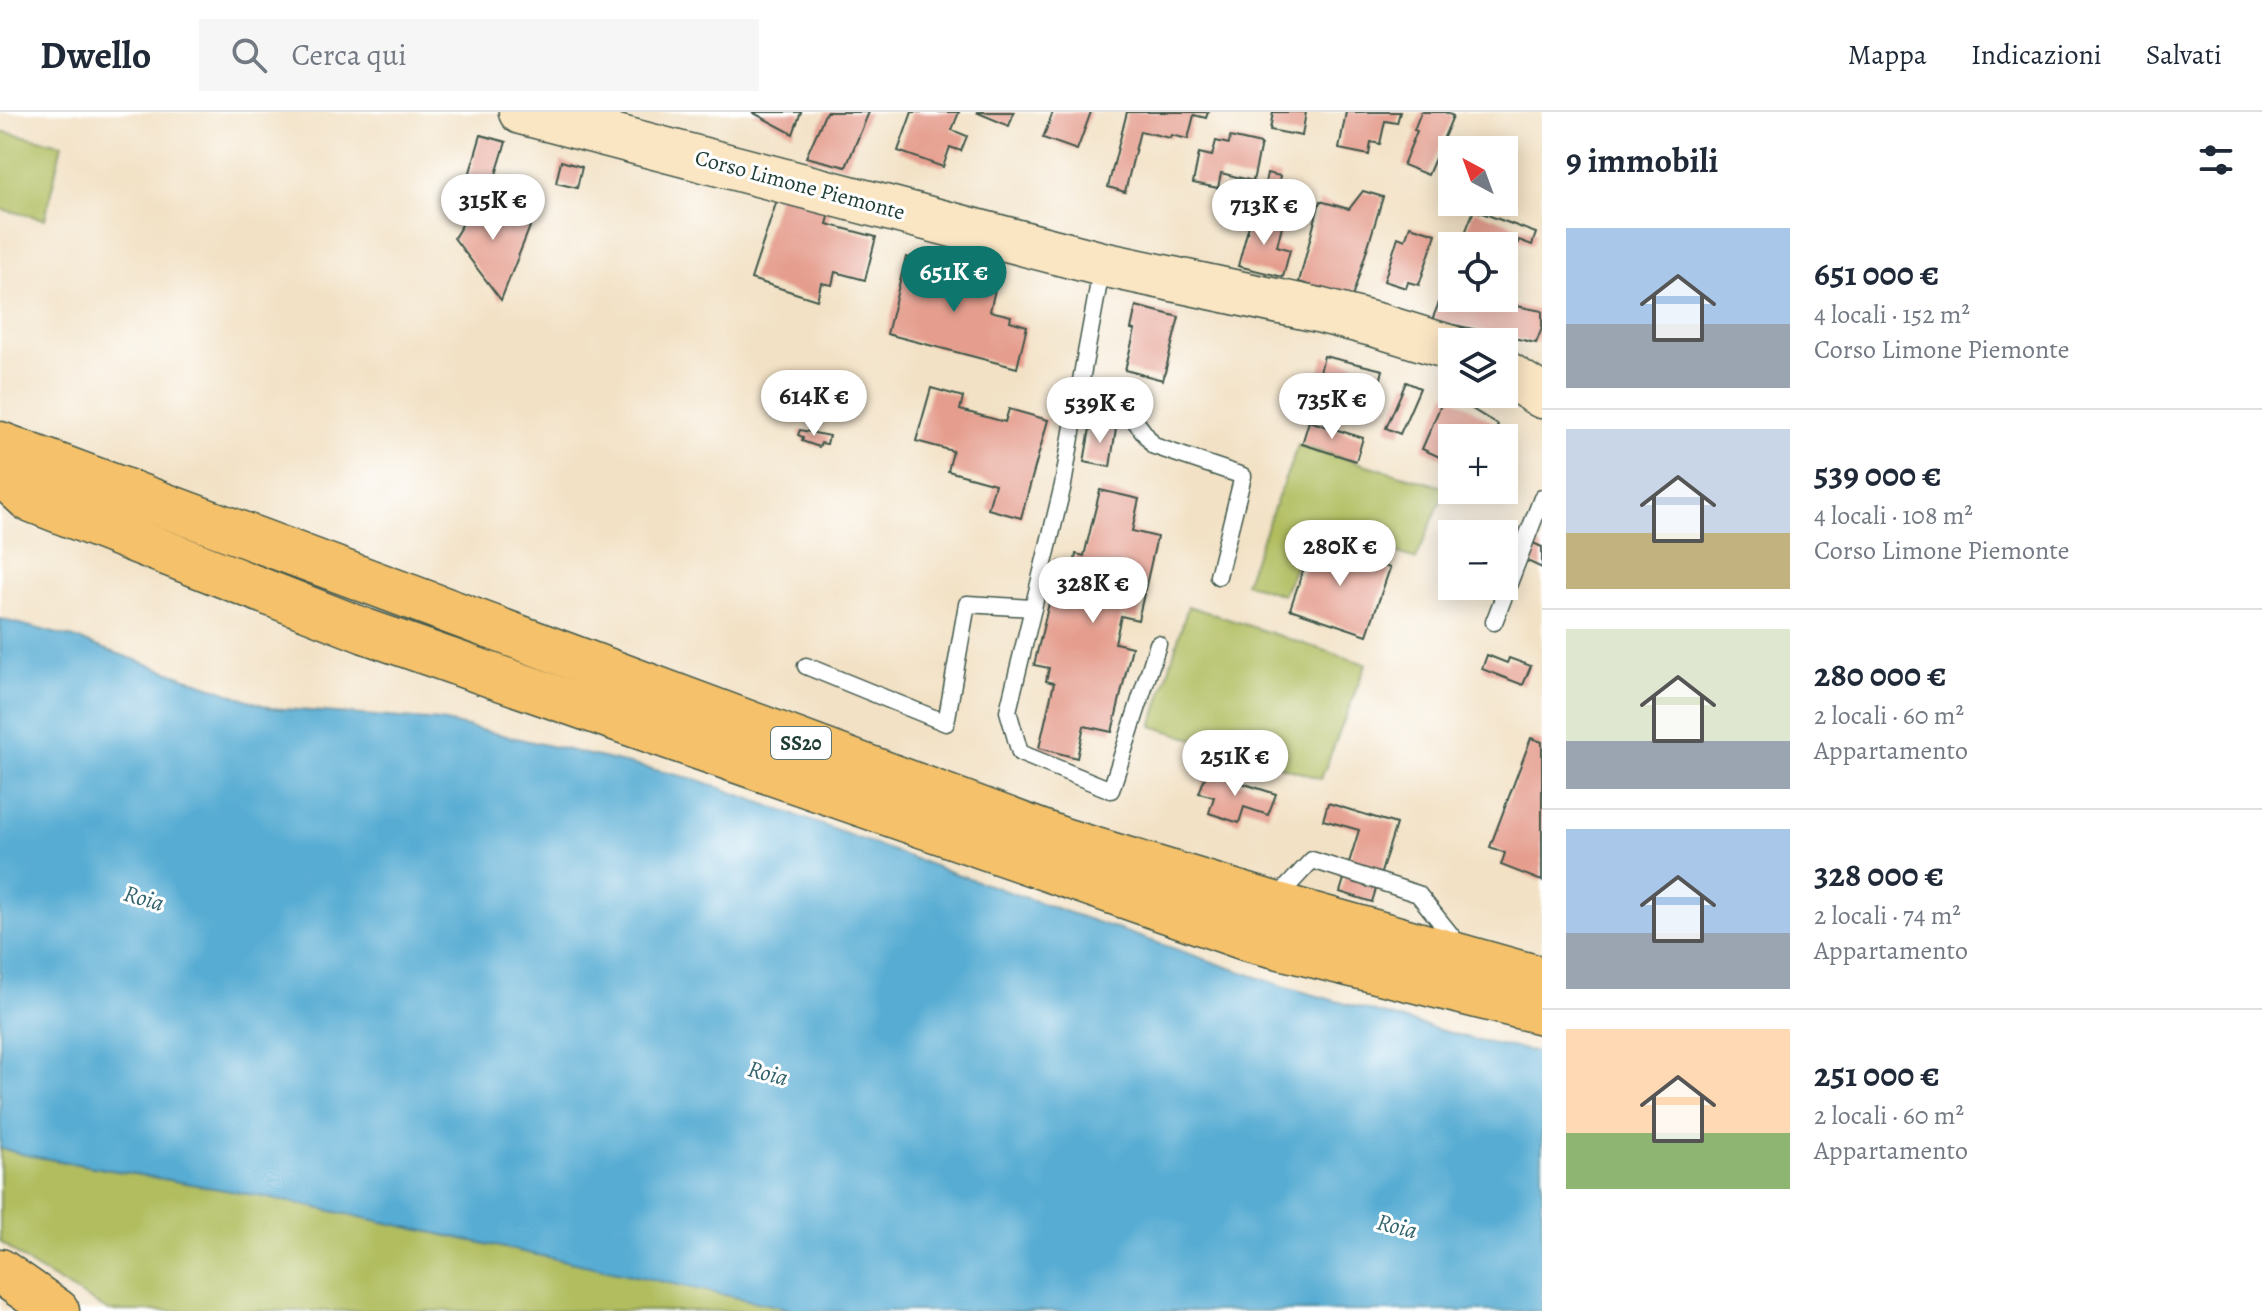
<!DOCTYPE html>
<html lang="it">
<head>
<meta charset="utf-8">
<style>
	:root { --surface:#fff; --page:#f6f6f7; --text:#1f2937; --muted:#747a83; --line:#e0e1e3; --accent:#0f766e }
	body { margin:0; font-family:Alegreya,serif; background:var(--page); color:var(--text); height:100vh; display:flex; flex-direction:column; font-size:30px; white-space:nowrap }
	* { box-sizing:border-box; margin:0 }
	p { font-size:26px; color:var(--muted) }
	.icon { flex:none; width:44px; height:44px; fill:none; stroke:currentColor; stroke-width:2; stroke-linecap:round; stroke-linejoin:round }
	.map { position:relative; flex:1; overflow:hidden }
	.drawer { display:flex; flex-direction:column; background:var(--surface); width:720px }
	.drawer>* { flex:none }
	.needle { width:52px; rotate:319deg }
	.controls { position:absolute; left:1438px; top:24px; display:grid; gap:16px }
	.controls a { display:grid; place-items:center; width:80px; height:80px; border-radius:0px; background:var(--surface); box-shadow:0 4px 20px #0003; font-size:40px }
	.price { position:absolute; translate:-50% -68px; padding:0 18px; border-radius:28px; background:#fff; color:#222; font-size:26px; line-height:52px; filter:drop-shadow(0 2px 4px #0008) }
	.price::after { content:''; position:absolute; left:50%; top:48px; width:24px; height:18px; margin-left:-12px; background:inherit; clip-path:polygon(0 0,100% 0,50% 100%) }
	.price.active { background:var(--accent); color:#fff }
	ul { padding:0; list-style:none }
	li { display:flex; align-items:center; gap:24px; height:200px; padding:0 24px }
	li+li { border-top:2px solid var(--line) }
	li span { display:grid; place-items:center; flex:none; width:224px; height:160px; border-radius:0px; color:#555 }
	li>.icon { margin-inline-start:auto }
	span .icon { width:96px; height:96px; fill:#fffc; stroke-width:1 }
	li b { font-size:34px }
	h2 { display:flex; justify-content:space-between; align-items:center; height:96px; padding:0 24px; font-size:34px }
	header { display:flex; align-items:center; gap:48px; box-sizing:border-box; height:112px; padding:0 40px; background:var(--surface); border-bottom:2px solid var(--line) }
	header strong { font-size:38px }
	nav { display:flex; gap:44px; margin-inline-start:auto; font-size:28px }
	.search { width:560px; height:72px; background:var(--page); display:flex; align-items:center; gap:20px; box-sizing:border-box; padding:0 28px; border-radius:0px; color:var(--muted); font-size:30px }
	main { display:flex; flex:1; min-height:0 }
	.map>svg:first-child { display:block }
</style>
</head>
<body>
<header>
<strong>Dwello</strong>
<div class="search"><svg class="icon" aria-label="search" viewBox="0 0 24 24"><circle cx="10" cy="10" r="6"/><path d="M15 15l6 6"/></svg>Cerca qui</div>
<nav><a>Mappa</a><a>Indicazioni</a><a>Salvati</a></nav>
</header>
<main>
<div class="map">
<svg width="1542" height="1199" viewBox="0 0 1542 1199">
	<rect width="100%" height="100%" fill="#fff"/>
	<filter id="ink" filterUnits="userSpaceOnUse"><feTurbulence type="fractalNoise" baseFrequency=".0125" numOctaves="2"/><feDisplacementMap in="SourceGraphic" scale="16" xChannelSelector="R" yChannelSelector="G"/><feConvolveMatrix kernelMatrix="1 2 1 2 8 2 1 2 1" color-interpolation-filters="sRGB"/></filter>
	<filter id="wash" filterUnits="userSpaceOnUse"><feTurbulence type="fractalNoise" baseFrequency=".006" numOctaves="4" result="noise"/><feDisplacementMap in="SourceGraphic" scale="32" xChannelSelector="R" yChannelSelector="G"/><feGaussianBlur stdDeviation="1.8" result="paint"/><feColorMatrix in="noise" values="0 0 0 0 0 0 0 0 0 0 0 0 0 0 0 0 0 1.4 0 .05"/><feComposite in="paint" operator="in"/></filter>
	<g filter="url(#wash)">
		<rect width="100%" height="100%" fill="#f2e1c4"/>
		<g fill="#b1bd5f" stroke="#687d4a" stroke-width="2">
			<path d="M 0,19 L 62,32 L 45,107 L 0,97 Z"/>
			<path d="M 1298,333 L 1446,376 L 1416,448 L 1316,408 L 1283,483 L 1245,471 Z"/>
			<path d="M 1188,494 L 1366,552 L 1321,667 L 1152,614 Z"/>
			<path d="M 0,1036 L 26,1043 L 271,1086 L 800,1199 L 109,1199 L 32,1154 L 0,1129 Z"/>
		</g>
		<path fill="#57acd3" stroke="#3b7484" stroke-width="2" d="M 0,507 L 74,526 L 271,596 L 441,609 L 699,668 L 942,757 L 1286,875 L 1479,929 L 1542,941 L 1542,1199 L 800,1199 L 271,1086 L 26,1043 L 0,1036 Z"/>
		<g id="blocks">
			<g fill="#e59e8e">
				<path d="M 752,0 L 801,0 L 793,22 Z"/>
				<path d="M 826,0 L 869,0 L 846,55 L 806,45 Z"/>
				<path d="M 912,0 L 959,0 L 952,18 L 967,24 L 961,39 L 950,35 L 943,55 L 898,39 Z"/>
				<path d="M 976,0 L 1014,0 L 1009,14 Z"/>
				<path d="M 1053,0 L 1091,0 L 1077,38 L 1043,26 Z"/>
				<path d="M 1127,0 L 1208,0 L 1206,6 L 1194,3 L 1188,27 L 1171,23 L 1170,26 L 1140,19 L 1125,80 L 1108,75 Z"/>
				<path d="M 1273,0 L 1306,0 L 1302,24 L 1270,18 Z"/>
				<path d="M 1346,0 L 1400,0 L 1397,11 L 1385,9 L 1380,32 L 1371,30 L 1369,43 L 1339,37 Z"/>
				<path d="M 1421,0 L 1445,0 L 1453,4 L 1428,63 L 1403,53 L 1417,19 L 1414,18 Z"/>
				<path d="M 481,23 L 506,30 L 489,85 L 465,77 Z"/>
				<path d="M 1230,25 L 1261,32 L 1253,69 L 1221,61 L 1218,76 L 1193,71 L 1199,41 L 1212,44 L 1216,29 L 1229,32 Z"/>
				<path d="M 561,49 L 582,55 L 577,76 L 556,71 Z"/>
				<path d="M 1267,61 L 1280,64 L 1276,90 L 1262,88 Z"/>
				<path d="M 782,73 L 834,87 L 827,112 L 876,125 L 865,168 L 835,160 L 832,173 L 821,171 L 817,188 L 751,167 Z"/>
				<path d="M 1363,79 L 1383,85 L 1352,186 L 1299,170 L 1320,89 L 1349,97 Z"/>
				<path d="M 479,85 L 531,112 L 501,188 L 454,126 Z"/>
				<path d="M 1474,98 L 1536,121 L 1532,133 L 1519,128 L 1504,167 L 1504,134 L 1460,134 Z"/>
				<path d="M 1252,102 L 1283,110 L 1277,134 L 1290,138 L 1283,165 L 1238,154 Z"/>
				<path d="M 1410,114 L 1436,122 L 1419,173 L 1408,170 L 1406,176 L 1384,169 L 1398,125 L 1405,128 Z"/>
				<path d="M 906,145 L 997,169 L 990,199 L 1011,204 L 1010,209 L 1027,214 L 1017,256 L 887,222 Z"/>
				<path d="M 1444,178 L 1452,181 L 1452,186 L 1476,186 L 1542,199 L 1542,216 L 1536,231 L 1432,208 Z"/>
				<path d="M 1136,194 L 1179,205 L 1163,268 L 1125,258 L 1135,218 L 1131,217 Z"/>
				<path d="M 1324,244 L 1383,258 L 1373,299 L 1314,284 Z"/>
				<path d="M 1406,270 L 1420,276 L 1400,322 L 1386,316 Z"/>
				<path d="M 931,276 L 963,285 L 960,298 L 1005,310 L 1009,297 L 1048,308 L 1021,406 L 988,397 L 995,372 L 948,359 L 953,339 L 916,329 Z"/>
				<path d="M 1446,281 L 1498,313 L 1492,326 L 1452,326 L 1452,334 L 1446,348 L 1422,337 Z"/>
				<path d="M 1309,309 L 1363,326 L 1356,349 L 1302,332 Z"/>
				<path d="M 1091,311 L 1116,317 L 1110,355 L 1084,350 Z"/>
				<path d="M 800,318 L 829,324 L 827,332 L 821,331 L 819,335 L 802,329 L 803,325 L 798,323 Z"/>
				<path d="M 1100,378 L 1139,387 L 1132,419 L 1157,425 L 1138,508 L 1121,504 L 1115,531 L 1132,535 L 1112,620 L 1084,614 L 1077,646 L 1039,636 L 1054,571 L 1046,569 L 1049,556 L 1034,553 L 1059,450 L 1074,453 L 1076,442 L 1084,444 Z"/>
				<path d="M 1313,429 L 1390,456 L 1367,523 L 1290,497 Z"/>
				<path d="M 1533,431 L 1542,435 L 1542,456 L 1525,448 Z"/>
				<path d="M 1487,543 L 1507,551 L 1509,546 L 1531,554 L 1523,573 L 1482,557 Z"/>
				<path d="M 1531,626 L 1542,630 L 1542,769 L 1501,753 L 1505,741 L 1490,735 Z"/>
				<path d="M 1207,660 L 1276,682 L 1268,703 L 1244,695 L 1239,711 L 1209,701 L 1214,685 L 1199,681 Z"/>
				<path d="M 1328,691 L 1396,712 L 1372,790 L 1340,780 L 1359,718 L 1323,708 Z"/>
			</g>
		</g>
	</g>
	<g filter="url(#ink)">
		<use href="#blocks" fill-opacity="0" stroke="#3f564a" stroke-width="2"/>
		<g fill="none" stroke-linecap="round" stroke-linejoin="round">
			<g stroke="#3f564a" stroke-width="19">
				<g id="service">
					<path d="M 1102,154 L 1077,290 L 1133,306 L 1154,334 L 1243,364 L 1218,464"/>
					<path d="M 1077,290 L 1063,373 L 1008,599 L 1020,641 L 1111,678 L 1158,532"/>
					<path d="M 1494,510 L 1542,386"/>
					<path d="M 806,554 L 946,611 L 967,492 L 1033,496"/>
					<path d="M 1274,789 L 1312,748 L 1418,782 L 1459,833"/>
				</g>
			</g>
			<g stroke="#3f564a" stroke-width="47">
				<g id="secondary">
					<path d="M 521,0 L 1102,152 L 1318,198 L 1380,214 L 1452,236"/>
					<path d="M 1504,260 L 1542,284"/>
				</g>
			</g>
			<g stroke="#3f564a" stroke-width="47">
				<path id="primary" d="M 0,332 L 1063,728 L 1271,791 L 1542,867"/>
			</g>
			<g stroke="#3f564a" stroke-width="47">
				<g id="motorway">
					<path d="M 0,360 L 29,387 L 365,519 L 1248,827 L 1542,900"/>
					<path d="M 0,1159 L 57,1199"/>
				</g>
			</g>
			<use href="#service" stroke="#fff" stroke-width="16"/>
			<use href="#secondary" stroke="#fbe6c4" stroke-width="44"/>
			<use href="#primary" stroke="#f5c16b" stroke-width="44"/>
			<use href="#motorway" stroke="#f5c16b" stroke-width="44"/>
		</g>
	</g>
	<g text-anchor="middle" dominant-baseline="central" stroke-width="6" stroke-linejoin="round" paint-order="stroke">
		<rect fill="#fff" stroke="#627771" stroke-width="2" x="771" y="615" width="60" height="32" rx="6"/>
		<g font-size="20" font-weight="bold" fill="#1f3d34">
			<text x="801" y="631">SS20</text>
		</g>
		<g font-size="22" fill="#1f3d34" stroke="#fff">
			<text transform="translate(800 73) rotate(15)">Corso Limone Piemonte</text>
		</g>
		<g font-size="24" font-style="italic" fill="#33646c" stroke="#fff">
			<text transform="translate(144 786) rotate(16)">Roia</text>
			<text transform="translate(768 961) rotate(15)">Roia</text>
			<text transform="translate(1397 1114) rotate(14)">Roia</text>
		</g>
	</g>
</svg>
<div class="controls">
<a><svg class="needle" viewBox="-14 -14 28 28"><path d="M0-13l5 13h-10z" fill="#e53935"/><path d="M0 13l5-13h-10z" fill="#747a83"/></svg></a>
<a><svg class="icon" aria-label="locate" viewBox="0 0 24 24"><circle cx="12" cy="12" r="6"/><path d="M12 2v4M12 18v4M2 12h4M18 12h4"/></svg></a>
<a><svg class="icon" aria-label="layers" viewBox="0 0 24 24"><path d="M12 4l9 5-9 5-9-5zM3 14l9 5 9-5"/></svg></a>
<a>+</a>
<a>−</a>
</div>
<b class="price" style="left:493px;top:130px">315K €</b>
<b class="price" style="left:1264px;top:135px">713K €</b>
<b class="price active" style="left:954px;top:202px">651K €</b>
<b class="price" style="left:814px;top:326px">614K €</b>
<b class="price" style="left:1332px;top:329px">735K €</b>
<b class="price" style="left:1100px;top:333px">539K €</b>
<b class="price" style="left:1340px;top:476px">280K €</b>
<b class="price" style="left:1093px;top:513px">328K €</b>
<b class="price" style="left:1235px;top:686px">251K €</b>
</div>
<section class="drawer">
<h2>9 immobili<svg class="icon" aria-label="filters" viewBox="0 0 24 24"><path d="M4 7h16M4 17h16"/><circle cx="9" cy="7" r="2"/><circle cx="15" cy="17" r="2"/></svg></h2>
<ul>
<li><span style="background:linear-gradient(#a9c7e8 60%,#9aa5b1 0)"><svg class="icon" aria-label="home" viewBox="0 0 24 24"><path d="M3 11l9-7 9 7M6 9v11h12V9"/></svg></span><div><b>651 000 €</b><p>4 locali · 152 m²</p><p>Corso Limone Piemonte</p></div></li>
<li><span style="background:linear-gradient(#c9d6e8 65%,#c2b280 0)"><svg class="icon" aria-label="home" viewBox="0 0 24 24"><path d="M3 11l9-7 9 7M6 9v11h12V9"/></svg></span><div><b>539 000 €</b><p>4 locali · 108 m²</p><p>Corso Limone Piemonte</p></div></li>
<li><span style="background:linear-gradient(#dfe7d0 70%,#9aa5b1 0)"><svg class="icon" aria-label="home" viewBox="0 0 24 24"><path d="M3 11l9-7 9 7M6 9v11h12V9"/></svg></span><div><b>280 000 €</b><p>2 locali · 60 m²</p><p>Appartamento</p></div></li>
<li><span style="background:linear-gradient(#a9c7e8 65%,#9aa5b1 0)"><svg class="icon" aria-label="home" viewBox="0 0 24 24"><path d="M3 11l9-7 9 7M6 9v11h12V9"/></svg></span><div><b>328 000 €</b><p>2 locali · 74 m²</p><p>Appartamento</p></div></li>
<li><span style="background:linear-gradient(#ffd9b3 65%,#8fb573 0)"><svg class="icon" aria-label="home" viewBox="0 0 24 24"><path d="M3 11l9-7 9 7M6 9v11h12V9"/></svg></span><div><b>251 000 €</b><p>2 locali · 60 m²</p><p>Appartamento</p></div></li>
</ul>
</section>
</main>
</body>
</html>
